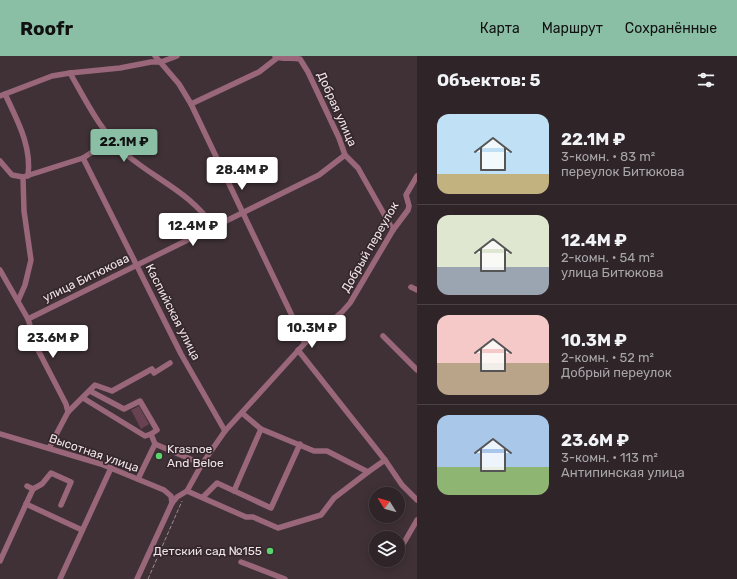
<!DOCTYPE html>
<html lang="ru">
<head>
<meta charset="utf-8">
<style>
	:root { --surface:#2f2528; --page:#372d30; --text:#f1f3f6; --muted:#a7a5a8; --line:#4a4245; --accent:#8abfa5 }
	body { margin:0; font-family:Rubik,sans-serif; background:var(--page); color:var(--text); height:100vh; display:flex; flex-direction:column; font-size:15px; white-space:nowrap }
	* { box-sizing:border-box; margin:0 }
	p { font-size:13px; color:var(--muted) }
	.icon { flex:none; width:22px; height:22px; fill:none; stroke:currentColor; stroke-width:2; stroke-linecap:round; stroke-linejoin:round }
	.map { position:relative; flex:1; overflow:hidden }
	.drawer { display:flex; flex-direction:column; background:var(--surface); width:320px }
	.drawer>* { flex:none }
	.needle { width:26px; rotate:307deg }
	.controls { position:absolute; left:369px; top:431px; display:grid; gap:8px }
	.controls a { display:grid; place-items:center; width:36px; height:36px; border-radius:50%; background:var(--surface); box-shadow:0 2px 10px #0003,0 0 0 1px var(--line); font-size:20px }
	.price { position:absolute; translate:-50% -34px; padding:0 9px; border-radius:4px; background:#fff; color:#222; font-size:13px; line-height:26px; filter:drop-shadow(0 1px 2px #0008) }
	.price::after { content:''; position:absolute; left:50%; top:24px; width:12px; height:9px; margin-left:-6px; background:inherit; clip-path:polygon(0 0,100% 0,50% 100%) }
	.price.current { background:var(--accent); color:#111 }
	ul { padding:0; list-style:none }
	li { display:flex; align-items:center; gap:12px; height:100px; padding:0 20px }
	li+li { border-top:1px solid var(--line) }
	li span { display:grid; place-items:center; flex:none; width:112px; height:80px; border-radius:12px; color:#555 }
	li>.icon { margin-inline-start:auto }
	span .icon { width:48px; height:48px; fill:#fffc; stroke-width:1 }
	li b { font-size:17px }
	h2 { display:flex; justify-content:space-between; align-items:center; height:48px; padding:0 20px; font-size:17px }
	header { display:flex; align-items:center; gap:24px; box-sizing:border-box; height:56px; padding:0 20px; background:var(--accent); color:#111 }
	header strong { font-size:19px }
	nav { display:flex; gap:22px; margin-inline-start:auto; font-size:14px }
	main { display:flex; flex:1; min-height:0 }
	.map>svg:first-child { display:block }
</style>
</head>
<body>
<header>
<strong>Roofr</strong>
<nav><a>Карта</a><a>Маршрут</a><a>Сохранённые</a></nav>
</header>
<main>
<div class="map">
<svg width="417" height="523" viewBox="0 0 417 523">
	<rect width="100%" height="100%" fill="#3f3136"/>
	<path fill="#684250" d="M 139,350 L 149,368 L 141,373 L 131,354 Z"/>
	<g fill="none" stroke-linecap="round" stroke-linejoin="round">
		<path stroke="#9a8f93" stroke-width="1" stroke-dasharray="4 2" stroke-linecap="butt" d="M 148,523 L 182,445"/>
		<g stroke="#996779" stroke-width="5.5">
			<path d="M 155,0 L 179,28 L 191,48 L 305,287"/>
			<path d="M 275,0 C 282,4 291,1 300,3 L 308,16 L 339,82 L 345,99 L 358,112 L 393,174"/>
			<path d="M 70,17 C 86,45 102,78 127,99 C 155,123 193,138 213,171"/>
			<path d="M 5,38 C 17,64 32,90 28,120"/>
			<path d="M 0,40 L 52,20 L 70,17 L 120,12 L 151,6 L 161,6 L 177,0"/>
			<path d="M 191,48 L 259,16 L 277,2"/>
			<path d="M 83,102 L 181,298 L 225,375"/>
			<path d="M 0,105 L 12,119 L 23,121"/>
			<path d="M 0,214 L 28,263 L 38,294 L 66,348 L 68,356 L 49,392"/>
			<path d="M 411,231 L 417,234"/>
			<path d="M 18,245 L 25,229 L 31,204 L 24,155 L 23,121 L 83,102 L 111,84"/>
			<path d="M 28,263 L 319,119 L 345,99"/>
			<path d="M 383,280 L 417,314"/>
			<path d="M 298,294 L 385,404"/>
			<path d="M 90,335 L 124,353 L 140,345 L 157,374 L 151,378 L 155,388 L 138,423"/>
			<path d="M 83,342 L 145,380 L 151,378"/>
			<path d="M 68,356 L 95,329 L 112,335 L 152,313 L 154,317 L 170,307"/>
			<path d="M 242,357 L 261,373 L 314,395 L 327,395 L 368,416 L 385,404 L 402,429 L 417,444"/>
			<path d="M 0,378 L 101,408 L 164,434 L 171,440 L 172,447"/>
			<path d="M 155,388 L 202,408"/>
			<path d="M 33,433 L 42,428 L 51,417 L 71,426 L 61,449"/>
			<path d="M 187,435 L 246,461 L 253,461 L 278,472 L 321,459 L 334,442 L 368,416"/>
			<path d="M 234,435 L 261,373"/>
			<path d="M 203,441 L 217,427 L 271,452 L 300,388"/>
			<path d="M 26,448 L 82,474"/>
			<path d="M 402,490 L 417,464"/>
			<path d="M 0,505 L 33,433 L 27,430"/>
			<path d="M 241,506 L 285,523"/>
			<path d="M 60,523 L 111,412"/>
			<path d="M 137,523 L 172,447 L 177,441 L 187,435 L 202,408 L 225,375 L 305,287 L 342,256 L 350,247 L 393,174 L 408,154 L 409,150 L 406,139 L 417,120"/>
		</g>
	</g>
	<g fill="#5ad56e" stroke="#35272c" stroke-width="1.5">
		<circle cx="159" cy="400" r="4"/>
		<circle cx="270" cy="495" r="4"/>
	</g>
	<g text-anchor="middle" dominant-baseline="central" stroke-width="3.5" stroke-linejoin="round" paint-order="stroke">
		<g font-size="12" fill="#efe5e8" stroke="#35272c">
			<text transform="translate(337 53) rotate(66)">Добрая улица</text>
			<text transform="translate(370 191) rotate(-60)">Добрый переулок</text>
			<text transform="translate(86 222) rotate(-26)">улица Битюкова</text>
			<text transform="translate(173 256) rotate(63)">Каспийская улица</text>
			<text transform="translate(94 397) rotate(19)">Высотная улица</text>
		</g>
		<g font-size="12" fill="#efe5e8" stroke="#35272c" text-anchor="start">
			<text x="167" y="393">Krasnoe<tspan x="167" dy="14">And Beloe</tspan></text>
			<text x="262" y="495" text-anchor="end">Детский сад №155</text>
		</g>
	</g>
</svg>
<div class="controls">
<a><svg class="needle" viewBox="-14 -14 28 28"><path d="M0-13l5 13h-10z" fill="#e53935"/><path d="M0 13l5-13h-10z" fill="#a7a5a8"/></svg></a>
<a><svg class="icon" aria-label="layers" viewBox="0 0 24 24"><path d="M12 4l9 5-9 5-9-5zM3 14l9 5 9-5"/></svg></a>
</div>
<b class="price current" style="left:124px;top:107px">22.1M ₽</b>
<b class="price" style="left:242px;top:135px">28.4M ₽</b>
<b class="price" style="left:193px;top:191px">12.4M ₽</b>
<b class="price" style="left:312px;top:293px">10.3M ₽</b>
<b class="price" style="left:53px;top:303px">23.6M ₽</b>
</div>
<section class="drawer">
<h2>Объектов: 5<svg class="icon" aria-label="filters" viewBox="0 0 24 24"><path d="M4 7h16M4 17h16"/><circle cx="9" cy="7" r="2"/><circle cx="15" cy="17" r="2"/></svg></h2>
<ul>
<li><span style="background:linear-gradient(#bfe0f5 75%,#c2b280 0)"><svg class="icon" aria-label="home" viewBox="0 0 24 24"><path d="M3 11l9-7 9 7M6 9v11h12V9"/></svg></span><div><b>22.1M ₽</b><p>3-комн. · 83 m²</p><p>переулок Битюкова</p></div></li>
<li><span style="background:linear-gradient(#dfe7d0 65%,#9aa5b1 0)"><svg class="icon" aria-label="home" viewBox="0 0 24 24"><path d="M3 11l9-7 9 7M6 9v11h12V9"/></svg></span><div><b>12.4M ₽</b><p>2-комн. · 54 m²</p><p>улица Битюкова</p></div></li>
<li><span style="background:linear-gradient(#f6c9c9 60%,#b9a48a 0)"><svg class="icon" aria-label="home" viewBox="0 0 24 24"><path d="M3 11l9-7 9 7M6 9v11h12V9"/></svg></span><div><b>10.3M ₽</b><p>2-комн. · 52 m²</p><p>Добрый переулок</p></div></li>
<li><span style="background:linear-gradient(#a9c7e8 65%,#8fb573 0)"><svg class="icon" aria-label="home" viewBox="0 0 24 24"><path d="M3 11l9-7 9 7M6 9v11h12V9"/></svg></span><div><b>23.6M ₽</b><p>3-комн. · 113 m²</p><p>Антипинская улица</p></div></li>
</ul>
</section>
</main>
</body>
</html>
